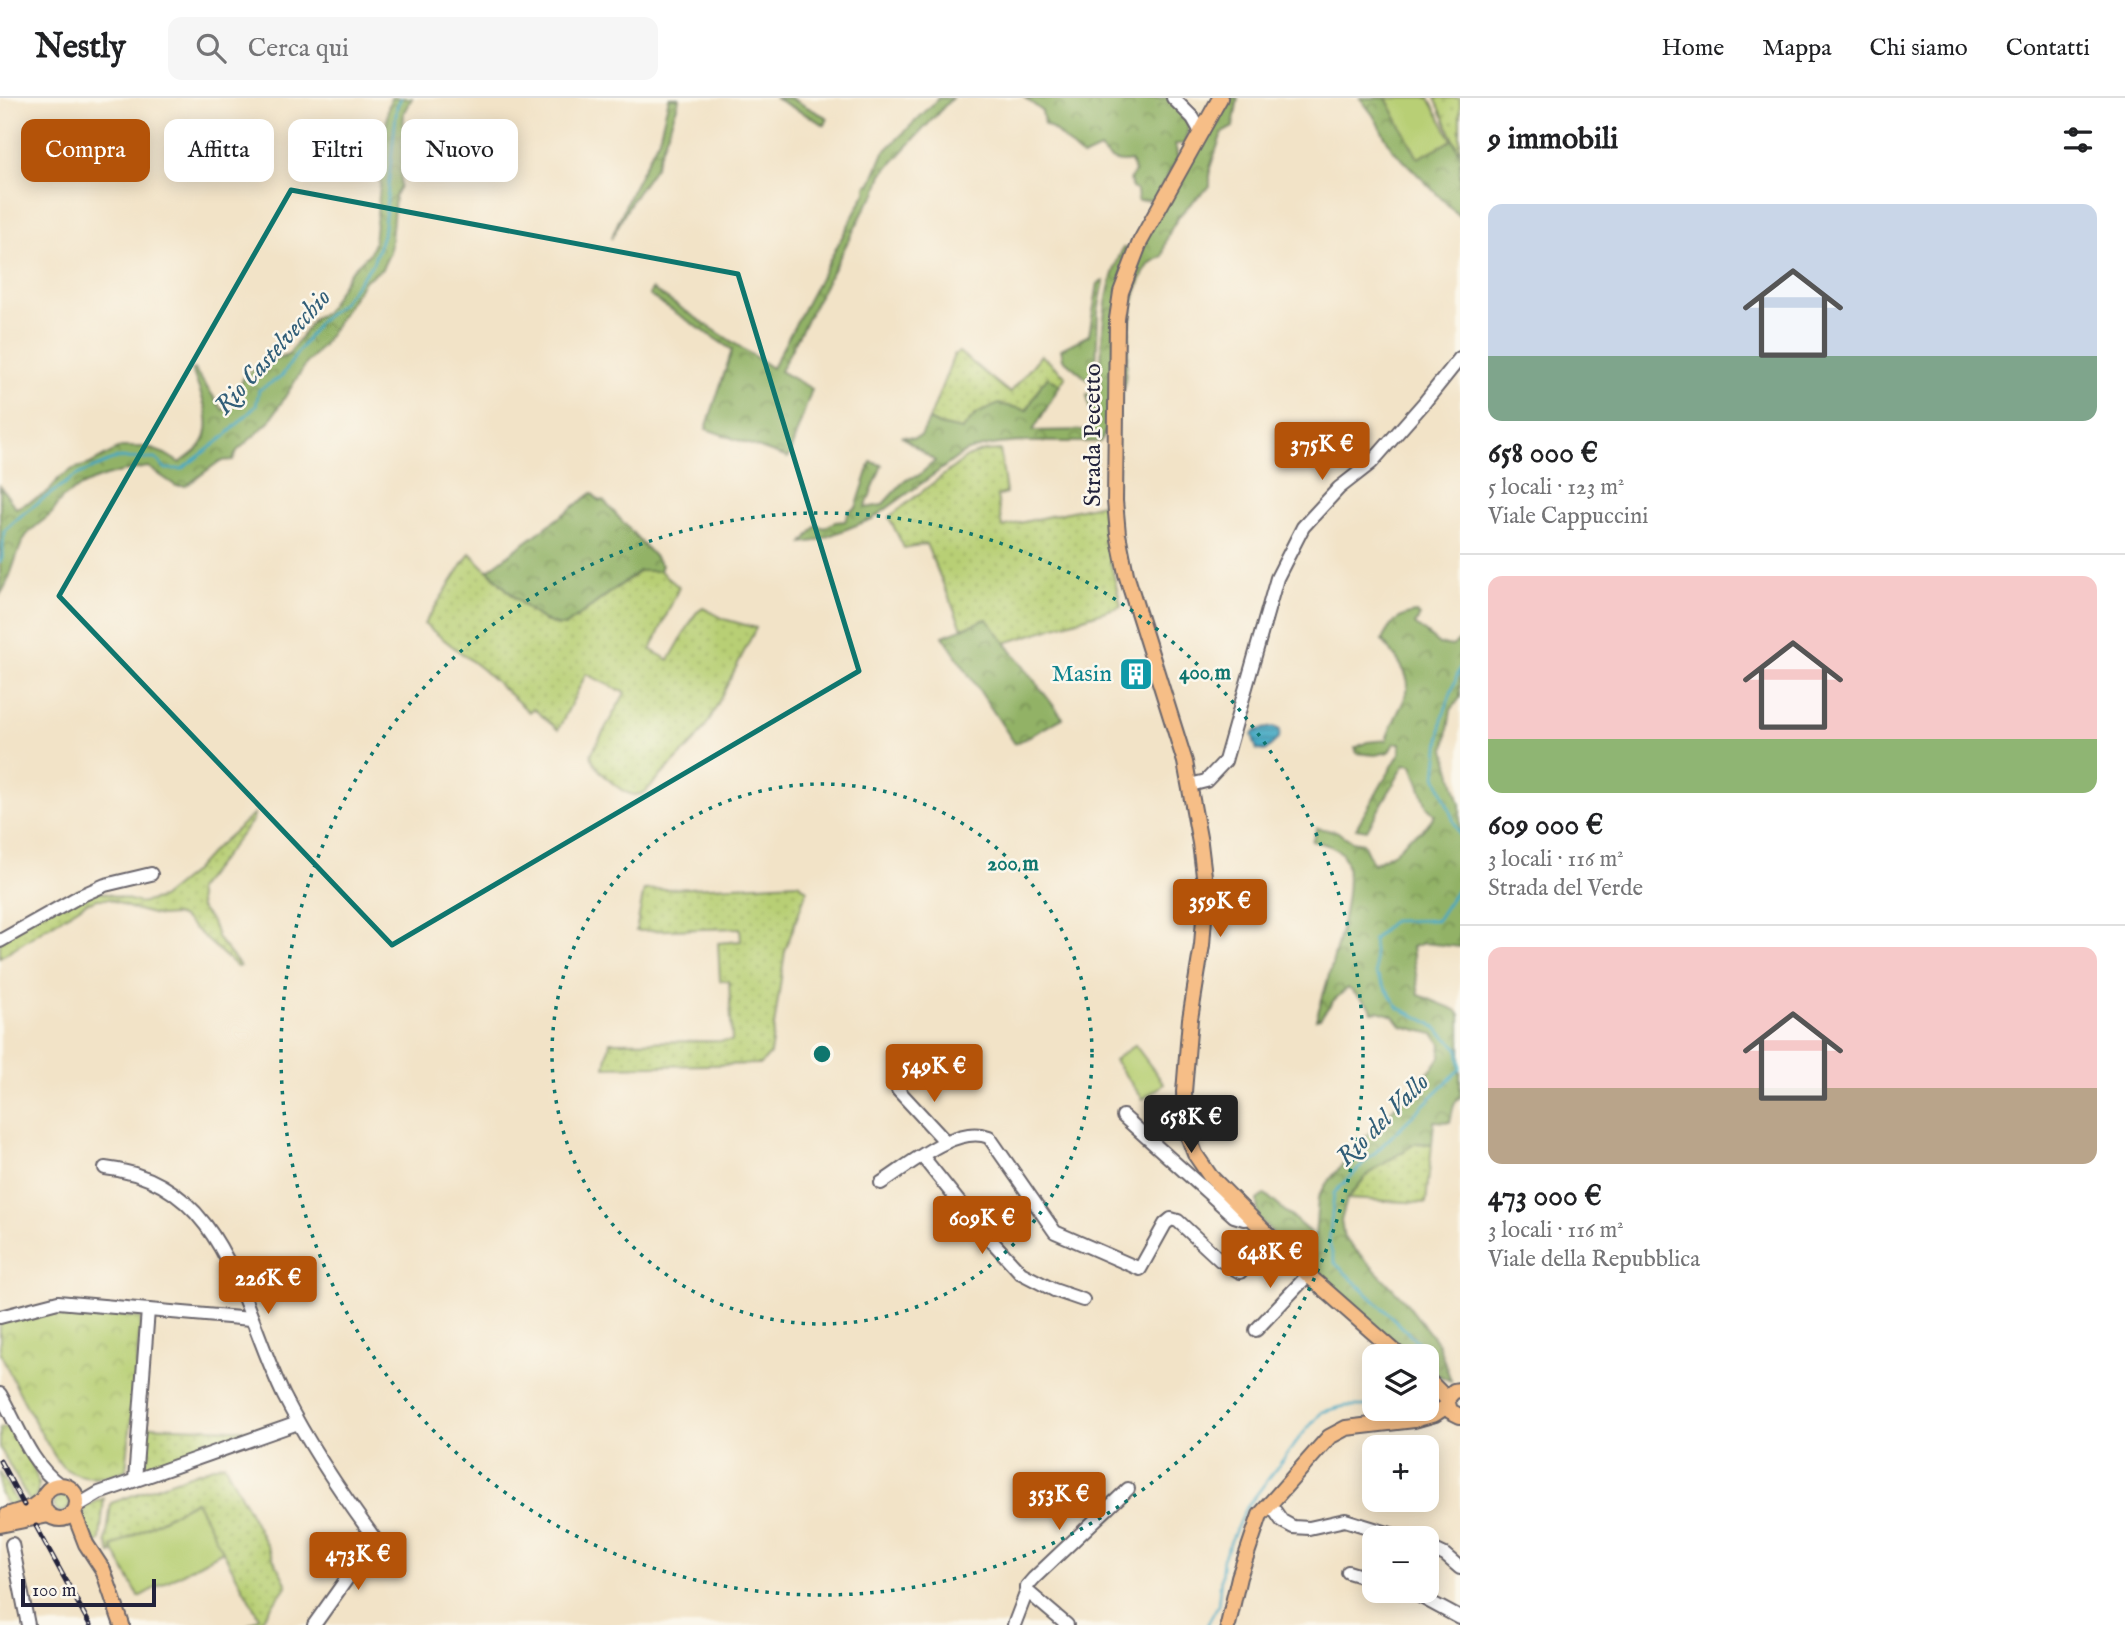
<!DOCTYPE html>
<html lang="it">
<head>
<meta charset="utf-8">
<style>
	:root { --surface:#fff; --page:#f6f6f6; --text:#202124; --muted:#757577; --line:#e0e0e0; --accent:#b45309 }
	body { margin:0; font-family:"IM FELL English",serif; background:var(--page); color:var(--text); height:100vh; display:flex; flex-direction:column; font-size:26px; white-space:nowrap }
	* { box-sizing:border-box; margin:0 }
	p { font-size:23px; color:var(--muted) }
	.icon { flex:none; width:38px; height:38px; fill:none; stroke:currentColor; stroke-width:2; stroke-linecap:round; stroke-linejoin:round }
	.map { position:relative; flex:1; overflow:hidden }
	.details { display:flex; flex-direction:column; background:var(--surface); width:665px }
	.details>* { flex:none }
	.top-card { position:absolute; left:21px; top:21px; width:665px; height:63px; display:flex; gap:14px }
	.controls { position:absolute; left:1362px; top:1246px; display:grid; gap:14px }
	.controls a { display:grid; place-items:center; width:77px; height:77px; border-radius:14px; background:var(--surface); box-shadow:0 4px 18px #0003; font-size:35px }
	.scale { position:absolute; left:21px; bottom:18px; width:135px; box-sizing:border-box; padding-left:7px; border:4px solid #22223b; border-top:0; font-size:19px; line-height:24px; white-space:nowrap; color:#22223b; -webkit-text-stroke:5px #fbf7ec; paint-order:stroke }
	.price { position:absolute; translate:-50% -60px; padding:0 16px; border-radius:7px; background:var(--accent); color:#fff; font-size:23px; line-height:46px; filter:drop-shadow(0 2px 4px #0008) }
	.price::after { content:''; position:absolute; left:50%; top:42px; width:21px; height:16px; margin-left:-10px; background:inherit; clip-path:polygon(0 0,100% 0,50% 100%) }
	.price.current { background:#222; color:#fff }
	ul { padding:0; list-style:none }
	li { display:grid; align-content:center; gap:14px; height:371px; padding:0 28px }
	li+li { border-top:2px solid var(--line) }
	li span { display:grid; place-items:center; height:217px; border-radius:14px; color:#555 }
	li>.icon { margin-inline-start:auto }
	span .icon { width:126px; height:126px; fill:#fffc; stroke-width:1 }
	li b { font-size:30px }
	h2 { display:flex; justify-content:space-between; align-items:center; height:84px; padding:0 28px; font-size:30px }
	.tag { padding:0 24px; border-radius:14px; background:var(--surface); box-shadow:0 4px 18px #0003; font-size:24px; line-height:63px }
	.tag.current { background:var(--accent); color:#fff }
	header { display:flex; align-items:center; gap:42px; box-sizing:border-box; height:98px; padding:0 35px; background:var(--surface); border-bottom:2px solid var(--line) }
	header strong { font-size:33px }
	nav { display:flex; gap:38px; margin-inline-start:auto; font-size:24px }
	.search { width:490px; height:63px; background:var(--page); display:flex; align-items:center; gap:18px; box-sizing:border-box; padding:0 24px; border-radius:14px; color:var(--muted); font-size:26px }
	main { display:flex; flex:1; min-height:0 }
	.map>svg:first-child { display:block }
</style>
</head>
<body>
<header>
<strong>Nestly</strong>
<div class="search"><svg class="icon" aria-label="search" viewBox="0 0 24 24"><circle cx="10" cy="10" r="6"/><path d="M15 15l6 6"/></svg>Cerca qui</div>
<nav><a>Home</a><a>Mappa</a><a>Chi siamo</a><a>Contatti</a></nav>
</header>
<main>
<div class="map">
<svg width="1460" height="1527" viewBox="0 0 1460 1527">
	<defs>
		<pattern id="grass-dots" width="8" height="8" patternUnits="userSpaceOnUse" patternTransform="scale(1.75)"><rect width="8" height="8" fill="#b8cf74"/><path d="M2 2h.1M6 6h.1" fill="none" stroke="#9eb165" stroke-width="1.8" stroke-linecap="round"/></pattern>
		<pattern id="forest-crowns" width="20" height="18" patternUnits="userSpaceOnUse" patternTransform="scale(1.75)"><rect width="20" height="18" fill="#92b266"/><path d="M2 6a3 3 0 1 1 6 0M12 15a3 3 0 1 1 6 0" fill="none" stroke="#779055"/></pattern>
		<pattern id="park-crowns" width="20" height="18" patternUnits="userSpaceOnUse" patternTransform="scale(1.75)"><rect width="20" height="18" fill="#b8cf74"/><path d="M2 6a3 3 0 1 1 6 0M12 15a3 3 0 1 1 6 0" fill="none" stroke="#9eb165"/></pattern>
		<pattern id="water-rules" width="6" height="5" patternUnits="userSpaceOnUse" patternTransform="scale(1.75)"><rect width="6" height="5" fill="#43a8c3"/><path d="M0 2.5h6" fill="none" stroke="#3888a0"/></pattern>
	</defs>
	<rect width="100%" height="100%" fill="#fbf7ec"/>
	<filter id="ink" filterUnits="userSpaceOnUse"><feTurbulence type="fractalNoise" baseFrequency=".0143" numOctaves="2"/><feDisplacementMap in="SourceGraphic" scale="14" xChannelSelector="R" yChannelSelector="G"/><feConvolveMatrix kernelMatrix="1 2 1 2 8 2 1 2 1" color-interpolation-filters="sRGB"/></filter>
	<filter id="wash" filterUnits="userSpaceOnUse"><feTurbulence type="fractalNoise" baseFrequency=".00686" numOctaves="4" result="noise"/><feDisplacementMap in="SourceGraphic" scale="28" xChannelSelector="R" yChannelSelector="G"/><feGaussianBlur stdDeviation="1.57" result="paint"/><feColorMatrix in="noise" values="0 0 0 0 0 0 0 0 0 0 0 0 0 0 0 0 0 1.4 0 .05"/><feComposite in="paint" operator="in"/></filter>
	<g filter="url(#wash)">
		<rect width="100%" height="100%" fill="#f2e3c7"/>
		<g fill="url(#grass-dots)" stroke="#6d7858" stroke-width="2">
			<path d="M 1435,0 L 1460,0 L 1460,56 Z"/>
			<path d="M 959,254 L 1010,295 L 1041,257 L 1066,278 L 1060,287 L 1048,279 L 1042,285 L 1027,312 L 976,316 L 962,332 L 939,327 L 929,322 L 954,257 Z"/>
			<path d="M 1000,352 L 1006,395 L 997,398 L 1002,429 L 1102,406 L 1105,441 L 1121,508 L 1005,545 L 987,521 L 962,530 L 926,446 L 904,450 L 889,419 L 967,359 L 984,353 Z"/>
			<path d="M 470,455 L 513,498 L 545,524 L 580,517 L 640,473 L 660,473 L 679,489 L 651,552 L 669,562 L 696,515 L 703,510 L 724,521 L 756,530 L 709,623 L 695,643 L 645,694 C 641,696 639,697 634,697 C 620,695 593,670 591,656 L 625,595 L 586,576 L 558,632 L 533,610 L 529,614 L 483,572 L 424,526 Z"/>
			<path d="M 254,716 L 253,722 L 197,792 L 200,810 L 212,824 L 218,841 L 240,868 L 237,869 L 183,820 L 175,817 L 160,818 L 130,810 L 110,801 L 98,801 L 86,805 L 0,859 L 0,838 L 79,792 L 82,794 L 96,793 L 141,805 L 161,800 L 192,775 L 211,754 Z"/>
			<path d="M 798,785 L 807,792 L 785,853 L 770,956 L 761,966 L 605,969 L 610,944 L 732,943 L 729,883 L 720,883 L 718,845 L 741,843 L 740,830 L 636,833 L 644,792 Z"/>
			<path d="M 1416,1045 L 1432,1046 L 1426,1105 L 1347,1101 L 1368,1076 Z"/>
			<path d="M 146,1328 L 261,1332 L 142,1372 Z"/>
			<path d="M 9,1329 C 19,1346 54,1390 30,1404 L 0,1350 L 0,1330 Z"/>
			<path d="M 224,1365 L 287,1487 L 258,1527 L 248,1527 L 259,1519 L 195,1403 L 112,1449 L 114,1453 L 111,1455 L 106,1444 L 111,1405 Z"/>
			<path d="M 0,1374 L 20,1411 L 9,1410 L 0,1395 Z"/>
			<circle cx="62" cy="1406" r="8"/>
			<path d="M 104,1400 L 100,1442 L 95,1447 C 87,1433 78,1424 86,1408 Z"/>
		</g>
		<g fill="url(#forest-crowns)" stroke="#5a6a50" stroke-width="2">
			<path d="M 391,0 L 412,0 L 404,14 L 400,88 L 395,98 L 390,154 L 382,171 L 364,183 L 323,247 L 306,266 L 269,324 L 237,353 L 233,362 L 220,363 L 186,388 L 176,388 L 148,369 C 117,374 88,380 63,400 C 57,405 55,413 50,417 C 42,424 33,429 26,438 C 14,456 13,480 0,497 L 0,388 L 16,410 L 40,399 L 50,392 L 59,380 L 73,371 L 90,366 L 121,349 L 147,349 L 165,356 L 180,365 C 187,359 196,354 201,347 C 217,327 199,293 192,272 L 194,271 L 223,312 L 240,300 L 239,294 L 243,280 L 255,270 L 288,257 L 315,219 L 325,215 L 350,174 L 369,156 L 374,145 L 388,10 Z"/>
			<path d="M 669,0 L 679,0 L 678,6 L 655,69 L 632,102 L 611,141 L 631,94 L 659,40 Z"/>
			<path d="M 775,0 L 790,0 L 828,20 L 825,27 Z"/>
			<path d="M 939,0 L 952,0 L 882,76 L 876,96 L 868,105 L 780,273 L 812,291 L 788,360 L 706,331 L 732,252 L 649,197 L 652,191 L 772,270 L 866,94 L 866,88 L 871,85 L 884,54 Z"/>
			<path d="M 1025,0 L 1168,0 C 1188,20 1194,18 1184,46 L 1175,46 L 1178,60 L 1153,102 L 1138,103 L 1137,93 L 1132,90 L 1130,81 L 1135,74 L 1131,63 C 1117,66 1109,62 1100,51 L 1083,59 C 1068,49 1061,34 1044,26 L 1042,13 Z"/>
			<path d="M 1224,0 L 1238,0 L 1233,29 L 1222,35 L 1210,70 L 1210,88 C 1187,108 1166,126 1163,158 C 1158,161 1152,163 1149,167 C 1126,199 1130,254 1124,291 L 1118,291 L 1124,214 L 1134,173 L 1144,144 Z"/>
			<path d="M 1360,0 L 1386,0 L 1418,60 L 1453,41 L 1460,56 L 1460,119 L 1392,51 L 1373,17 Z"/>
			<path d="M 1123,150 L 1133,151 L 1111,323 L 1100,344 C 1056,345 1007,339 965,354 L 872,421 L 816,443 L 803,445 L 817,427 L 824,430 L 835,424 L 845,423 L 849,413 L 856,410 L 871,364 L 882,367 L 865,410 L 882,407 L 906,381 L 918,378 L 935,363 L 901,338 L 914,340 L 921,338 L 929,322 L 939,327 L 962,332 L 976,316 L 999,306 L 1027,312 L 1042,285 L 1048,279 L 1060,287 L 1033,333 L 1090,332 L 1093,327 L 1087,297 L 1098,296 L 1100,291 C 1102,242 1101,195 1123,150 Z"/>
			<path d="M 1104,183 L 1098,214 L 1096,274 L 1093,279 L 1088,282 L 1063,261 L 1061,251 L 1089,237 L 1098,185 Z"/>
			<path d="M 592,395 L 599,403 L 603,402 L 662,467 L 660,473 L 639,473 L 565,528 C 537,528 507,491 488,472 Z"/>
			<path d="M 1416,515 L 1420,518 L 1415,526 L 1439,546 L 1452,548 L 1460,542 L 1460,600 L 1451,612 L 1445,651 L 1460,707 L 1460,849 L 1424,845 L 1412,849 L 1419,897 L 1456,912 L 1460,917 L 1460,999 L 1454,1006 L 1450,1024 L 1434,1023 L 1432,1046 L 1416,1045 L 1368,1076 L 1347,1101 L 1341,1123 L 1344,1140 L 1404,1202 L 1438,1246 L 1451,1283 L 1426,1272 L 1426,1258 L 1411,1258 L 1394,1242 L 1386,1241 L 1312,1174 L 1258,1120 L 1257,1102 L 1265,1096 L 1315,1139 L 1318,1100 L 1326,1086 L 1365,1039 L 1431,972 L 1440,959 L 1441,945 L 1433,936 L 1402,928 L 1394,918 L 1378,913 L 1372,914 L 1370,908 L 1348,890 L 1334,902 L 1320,920 L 1316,921 C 1325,890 1362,779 1342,756 C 1334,747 1323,746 1312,743 L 1317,730 L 1336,733 L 1352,743 L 1363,745 L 1373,766 L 1398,752 L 1409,739 L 1422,733 L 1435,717 L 1427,709 L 1412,667 L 1405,666 L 1367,732 L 1356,730 L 1400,655 L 1400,645 L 1394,645 L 1389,654 L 1375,657 L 1357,655 L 1355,650 L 1367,644 L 1386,642 C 1404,591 1426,593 1382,542 C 1390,526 1398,517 1416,515 Z"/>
			<path d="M 987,521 L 1063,620 L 1015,646 L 943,538 Z"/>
		</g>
		<path fill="url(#park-crowns)" stroke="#6d7858" stroke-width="2" d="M 58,1210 L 141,1220 L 126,1372 C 106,1380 83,1383 64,1370 C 54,1363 3,1266 0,1251 C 0,1242 0,1232 0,1224 Z"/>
		<g fill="#b8cf74" stroke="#6d7858" stroke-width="2">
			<path d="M 1386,0 L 1429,0 L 1452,42 L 1418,60 Z"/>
			<path d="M 1135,947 L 1164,986 L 1143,1001 L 1114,962 Z"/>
			<path d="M 196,1403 L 223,1453 L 139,1499 L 112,1449 Z"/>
		</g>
		<path fill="url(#water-rules)" stroke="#32657f" stroke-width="2" d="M 1274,629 L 1280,632 L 1279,640 L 1265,653 L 1257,652 L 1252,636 L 1257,632 Z"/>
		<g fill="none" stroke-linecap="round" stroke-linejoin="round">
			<g stroke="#43a8c3" stroke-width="2.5">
				<path d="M 0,464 L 2,460 L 4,433 L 25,414 L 77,377 L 117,360 L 156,361 L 166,371 L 182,371 L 224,339 L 256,308 L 259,292 L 281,279 L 318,225 L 341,206 L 373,165 L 383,137 L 397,8 L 401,0"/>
				<path d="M 1460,569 L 1442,621 L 1436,678 L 1460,739"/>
				<path d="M 1424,1258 L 1420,1246 L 1335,1165 L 1329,1145 L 1334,1095 L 1460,971 L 1458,950 L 1430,925 L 1399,910 L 1376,876 L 1373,842 L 1392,823 L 1437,822 L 1460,787"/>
				<path d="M 1426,1263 L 1429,1270 L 1427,1276"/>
				<path d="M 1207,1527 L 1218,1507 L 1223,1461 L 1244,1413 L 1300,1339 L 1322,1314 L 1345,1308 L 1374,1308"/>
			</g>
		</g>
	</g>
	<g filter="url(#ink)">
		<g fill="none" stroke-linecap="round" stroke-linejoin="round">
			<g stroke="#6b666c" stroke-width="16">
				<g id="minor">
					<path d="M 1173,0 L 1193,20 L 1201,34"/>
					<path d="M 1190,687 L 1206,683 L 1225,663 L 1277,480 L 1303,429 L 1339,390 L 1371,365 L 1424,305 L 1460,260"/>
					<path d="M 0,843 L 80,798 L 105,787 L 151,776"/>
					<path d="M 898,992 L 945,1043"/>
					<path d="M 1123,1018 L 1234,1118 L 1244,1121 L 1252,1120"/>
					<path d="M 922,1058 L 978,1128 L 1021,1175 L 1054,1192 L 1083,1202"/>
					<path d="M 105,1070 C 227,1083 240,1209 284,1298 C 310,1349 341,1395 375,1441 L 314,1527"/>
					<path d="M 881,1085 C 908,1068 956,1026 989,1039 L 1055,1134 L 1140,1171 L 1165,1126 L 1171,1121 L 1178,1123 L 1220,1162 L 1240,1174 L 1271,1140"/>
					<path d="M 0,1219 L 58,1204 L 251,1221"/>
					<path d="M 1256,1232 L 1308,1177"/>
					<path d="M 0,1296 C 18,1327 30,1366 60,1387"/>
					<path d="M 135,1382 L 148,1212"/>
					<path d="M 1270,1406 L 1282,1423 L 1293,1429 L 1309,1430 L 1345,1422 L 1404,1440"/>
					<path d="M 77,1408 L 99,1395 L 298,1325"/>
					<path d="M 12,1446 L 28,1527"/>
					<path d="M 1426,1448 L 1445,1457 L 1460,1470"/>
					<path d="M 1348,1474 L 1374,1482"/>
					<path d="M 1027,1493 L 1027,1488 L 1034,1480 L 1128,1391"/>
					<path d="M 1410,1493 L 1460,1520"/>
					<path d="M 1014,1527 L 1027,1493 L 1067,1527"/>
				</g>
			</g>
			<g stroke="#6b666c" stroke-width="18">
				<g id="major">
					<path d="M 1220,0 L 1140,144 L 1121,194 L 1117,221 L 1115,403 L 1118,436 L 1126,476 L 1185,664 L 1200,745 L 1206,794 L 1202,847 L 1190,921 L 1184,994 L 1185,1029 L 1195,1056 L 1210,1078 L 1308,1177 L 1400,1258"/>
					<path d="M 1426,1280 L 1447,1301"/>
					<path d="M 1460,1292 L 1454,1293 L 1447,1301 L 1450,1313 L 1460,1318"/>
					<circle cx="60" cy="1404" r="17"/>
					<path d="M 74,1415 L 86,1446 L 103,1472 L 122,1527"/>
					<path d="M 7,1417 L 32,1409 L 43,1401"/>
					<path d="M 0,1427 L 49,1417"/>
					<path d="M 1228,1527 L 1239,1479 L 1260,1417 L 1329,1339 L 1346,1330 L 1414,1322 L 1435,1316 L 1447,1308"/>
				</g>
			</g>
			<use href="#minor" stroke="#fff" stroke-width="12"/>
			<use href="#major" stroke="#f6be87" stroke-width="14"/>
			<g stroke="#22223b" stroke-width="5">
				<g id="rail">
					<path d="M 0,1363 L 24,1407"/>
					<path d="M 36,1428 L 90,1527"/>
				</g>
			</g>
			<use href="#rail" stroke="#fbf7ec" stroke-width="2.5" stroke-dasharray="8" stroke-linecap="butt"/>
		</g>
	</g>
	<path fill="none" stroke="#0f766e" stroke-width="5" stroke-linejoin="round" d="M 291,92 L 738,176 L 859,573 L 392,847 L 59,498 Z"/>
	<g fill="none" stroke="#0f766e" stroke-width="3.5" stroke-dasharray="3.5 7">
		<circle cx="822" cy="956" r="270"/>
		<circle cx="822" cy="956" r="541"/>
	</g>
	<defs>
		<g id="building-square" transform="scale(1.75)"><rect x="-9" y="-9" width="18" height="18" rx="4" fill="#0f9aa8" stroke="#fbf7ec"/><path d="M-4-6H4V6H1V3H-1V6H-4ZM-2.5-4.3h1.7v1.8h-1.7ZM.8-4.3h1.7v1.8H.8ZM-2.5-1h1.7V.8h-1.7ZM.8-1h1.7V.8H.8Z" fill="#fff"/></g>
	</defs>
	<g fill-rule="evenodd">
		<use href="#building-square" x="1136" y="576"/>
	</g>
	<g text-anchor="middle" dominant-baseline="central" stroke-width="5" stroke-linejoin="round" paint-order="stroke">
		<g font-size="24" fill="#22223b" stroke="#fbf7ec">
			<text transform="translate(1093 337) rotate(-90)">Strada Pecetto</text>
		</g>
		<g font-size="24" fill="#0d838f" stroke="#fbf7ec" text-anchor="end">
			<text x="1112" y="576">Masin</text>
		</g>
		<g font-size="26" font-style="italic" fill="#315e78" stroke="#fbf7ec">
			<text transform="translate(273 254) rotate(-48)">Rio Castelvecchio</text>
			<text transform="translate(1383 1022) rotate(-45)">Rio del Vallo</text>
		</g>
	</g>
	<circle cx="822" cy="956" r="10" fill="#0f766e" stroke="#fbf7ec" stroke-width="3.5"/>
	<g font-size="21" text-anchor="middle" font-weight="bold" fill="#0f766e" stroke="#fbf7ec" stroke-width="5" stroke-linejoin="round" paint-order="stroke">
		<text x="1205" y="581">400 m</text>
		<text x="1013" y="772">200 m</text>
	</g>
</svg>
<div class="controls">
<a><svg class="icon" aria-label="layers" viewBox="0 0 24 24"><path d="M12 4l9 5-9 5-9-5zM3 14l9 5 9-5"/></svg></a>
<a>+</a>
<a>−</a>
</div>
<div class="scale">100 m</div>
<b class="price" style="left:1322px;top:384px">375K €</b>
<b class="price" style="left:1220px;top:841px">359K €</b>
<b class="price" style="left:934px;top:1006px">549K €</b>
<b class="price current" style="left:1191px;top:1057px">658K €</b>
<b class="price" style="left:982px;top:1158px">609K €</b>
<b class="price" style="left:1270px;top:1192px">648K €</b>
<b class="price" style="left:268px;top:1218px">226K €</b>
<b class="price" style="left:1059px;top:1434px">353K €</b>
<b class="price" style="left:358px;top:1494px">473K €</b>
<div class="top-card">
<a class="tag current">Compra</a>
<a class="tag">Affitta</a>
<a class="tag">Filtri</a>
<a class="tag">Nuovo</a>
</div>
</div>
<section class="details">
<h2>9 immobili<svg class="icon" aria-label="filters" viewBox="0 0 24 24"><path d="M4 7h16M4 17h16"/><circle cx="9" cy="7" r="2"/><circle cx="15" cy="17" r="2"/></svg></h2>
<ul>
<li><span style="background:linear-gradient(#c9d6e8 70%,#7fa58c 0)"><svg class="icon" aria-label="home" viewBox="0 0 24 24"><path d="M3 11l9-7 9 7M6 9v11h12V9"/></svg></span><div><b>658 000 €</b><p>5 locali · 123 m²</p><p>Viale Cappuccini</p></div></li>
<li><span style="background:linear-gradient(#f6c9c9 75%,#8fb573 0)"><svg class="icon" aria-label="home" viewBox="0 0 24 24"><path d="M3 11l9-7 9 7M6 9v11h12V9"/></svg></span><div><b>609 000 €</b><p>3 locali · 116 m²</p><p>Strada del Verde</p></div></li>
<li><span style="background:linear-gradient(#f6c9c9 65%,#b9a48a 0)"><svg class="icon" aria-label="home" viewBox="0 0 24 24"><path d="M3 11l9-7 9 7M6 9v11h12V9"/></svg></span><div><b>473 000 €</b><p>3 locali · 116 m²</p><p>Viale della Repubblica</p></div></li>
</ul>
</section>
</main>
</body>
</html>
